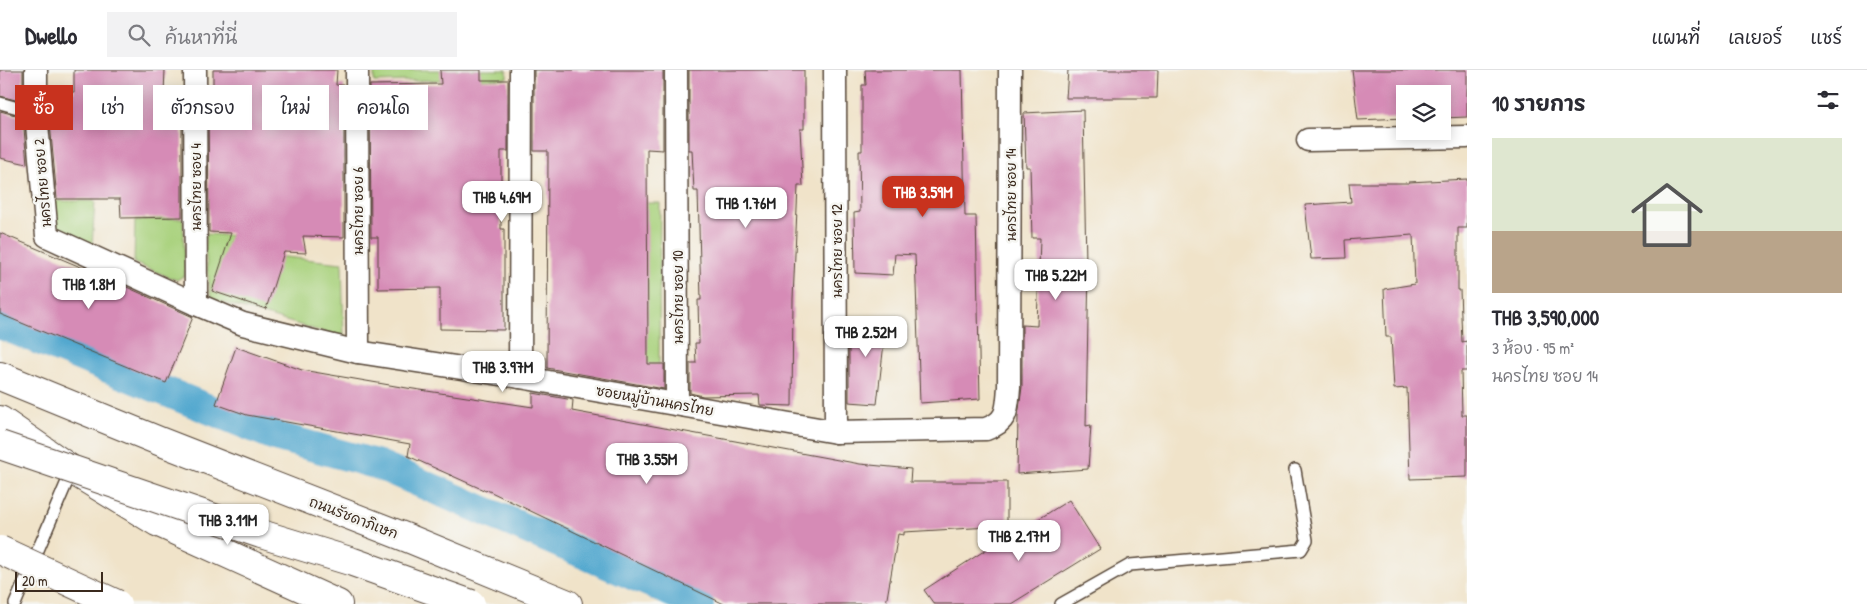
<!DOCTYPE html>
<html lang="th">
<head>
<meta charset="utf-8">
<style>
	:root { --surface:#fff; --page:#f2f2f3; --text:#2b2b33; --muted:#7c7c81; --line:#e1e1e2; --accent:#c8321e }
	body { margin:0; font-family:"Patrick Hand","Playpen Sans Thai",sans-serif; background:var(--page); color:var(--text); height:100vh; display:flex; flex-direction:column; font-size:19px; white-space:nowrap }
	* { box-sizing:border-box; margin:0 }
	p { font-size:16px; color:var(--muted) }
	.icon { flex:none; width:28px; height:28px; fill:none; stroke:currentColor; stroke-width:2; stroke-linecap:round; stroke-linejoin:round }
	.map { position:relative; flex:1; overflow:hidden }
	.panel { display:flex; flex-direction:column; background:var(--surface); width:400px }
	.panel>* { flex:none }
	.hud { position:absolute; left:15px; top:15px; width:475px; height:45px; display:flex; gap:10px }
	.buttons { position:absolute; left:1396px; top:15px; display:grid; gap:10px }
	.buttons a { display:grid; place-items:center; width:55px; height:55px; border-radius:0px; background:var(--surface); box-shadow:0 2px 12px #0003; font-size:25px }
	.scale { position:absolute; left:15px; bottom:12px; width:88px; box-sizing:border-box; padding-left:5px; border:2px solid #3b2a1e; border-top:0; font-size:14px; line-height:18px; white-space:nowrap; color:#3b2a1e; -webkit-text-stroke:4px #f6f6f2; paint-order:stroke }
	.price { position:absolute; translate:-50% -42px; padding:0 11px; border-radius:10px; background:#fff; color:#222; font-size:16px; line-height:32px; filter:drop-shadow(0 1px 2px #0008) }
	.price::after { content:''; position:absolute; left:50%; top:30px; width:15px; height:11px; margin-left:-8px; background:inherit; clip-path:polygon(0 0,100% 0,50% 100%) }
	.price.active { background:var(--accent); color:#fff }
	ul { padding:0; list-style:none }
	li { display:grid; align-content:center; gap:10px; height:265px; padding:0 25px }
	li+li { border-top:1px solid var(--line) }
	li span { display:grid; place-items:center; height:155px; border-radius:0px; color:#555 }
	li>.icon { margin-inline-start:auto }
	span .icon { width:90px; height:90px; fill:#fffc; stroke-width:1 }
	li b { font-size:21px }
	h2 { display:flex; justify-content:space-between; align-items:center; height:60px; padding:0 25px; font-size:21px }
	.pill { padding:0 18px; border-radius:0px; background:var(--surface); box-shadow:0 2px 12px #0003; font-size:18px; line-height:45px }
	.pill.active { background:var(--accent); color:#fff }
	header { display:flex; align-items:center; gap:30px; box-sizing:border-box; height:70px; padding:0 25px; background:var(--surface); border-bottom:1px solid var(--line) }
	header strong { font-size:24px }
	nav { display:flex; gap:28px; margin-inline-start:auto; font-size:18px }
	.search { width:350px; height:45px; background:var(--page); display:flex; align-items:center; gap:12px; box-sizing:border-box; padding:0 18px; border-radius:0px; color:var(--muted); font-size:19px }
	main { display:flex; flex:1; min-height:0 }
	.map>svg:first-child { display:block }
</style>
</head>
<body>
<header>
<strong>Dwello</strong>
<div class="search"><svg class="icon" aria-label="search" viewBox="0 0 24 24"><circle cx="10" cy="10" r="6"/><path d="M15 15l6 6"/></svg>ค้นหาที่นี่</div>
<nav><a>แผนที่</a><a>เลเยอร์</a><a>แชร์</a></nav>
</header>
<main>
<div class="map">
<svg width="1467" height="534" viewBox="0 0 1467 534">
	<rect width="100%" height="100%" fill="#f6f6f2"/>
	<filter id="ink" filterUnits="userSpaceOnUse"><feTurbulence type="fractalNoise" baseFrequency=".02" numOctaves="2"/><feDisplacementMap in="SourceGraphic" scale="10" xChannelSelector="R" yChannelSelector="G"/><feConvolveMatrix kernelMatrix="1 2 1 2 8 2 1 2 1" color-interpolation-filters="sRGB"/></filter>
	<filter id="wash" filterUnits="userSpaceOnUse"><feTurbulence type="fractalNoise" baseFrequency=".0096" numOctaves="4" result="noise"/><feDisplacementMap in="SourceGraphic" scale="20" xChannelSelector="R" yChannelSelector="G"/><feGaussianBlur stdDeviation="1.12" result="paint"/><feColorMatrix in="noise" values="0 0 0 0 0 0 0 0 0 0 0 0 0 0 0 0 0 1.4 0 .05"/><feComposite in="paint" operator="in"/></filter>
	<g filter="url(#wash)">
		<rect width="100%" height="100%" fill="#f0e3c9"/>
		<g fill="#a8d17c" stroke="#727e4d">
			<path d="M 374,0 L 507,0 L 507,8 L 374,12 Z"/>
			<path d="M 49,131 L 95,131 L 92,176 L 62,164 L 53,155 Z"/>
			<path d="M 639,133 L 660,133 L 659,297 L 643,298 Z"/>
			<path d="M 183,148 L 185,205 L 177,210 L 134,193 L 135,150 Z"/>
			<path d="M 205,164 L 276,168 L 276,186 L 342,193 L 344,268 L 211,229 L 205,179 Z"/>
		</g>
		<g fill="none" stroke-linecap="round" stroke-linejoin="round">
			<path stroke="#53a8cf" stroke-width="30" d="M 0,254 L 275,366 L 379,395 L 699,534"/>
		</g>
		<g id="blocks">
			<g fill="#d68bb6">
				<path d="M 0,0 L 23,0 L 23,32 L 0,26 Z"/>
				<path d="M 74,0 L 165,0 L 164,23 L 182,23 L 182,147 L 121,148 L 120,129 L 57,129 L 49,42 L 49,22 L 74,22 Z"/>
				<path d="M 213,0 L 337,0 L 336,15 L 344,15 L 344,167 L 303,166 L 306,183 L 284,182 L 266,239 L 212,221 L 231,163 L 209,162 L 208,24 L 213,24 Z"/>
				<path d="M 440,0 L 481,0 L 481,10 L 508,10 L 508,81 L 501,81 L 501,159 L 504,159 L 504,260 L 440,259 L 440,218 L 378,219 L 378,167 L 371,167 L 370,15 L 441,14 Z"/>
				<path d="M 534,0 L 663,0 L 663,80 L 647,79 L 648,294 L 664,294 L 664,319 L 547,298 L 548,81 L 534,81 Z"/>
				<path d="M 689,0 L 804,0 L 804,59 L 800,59 L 803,116 L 798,116 L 793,229 L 792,336 L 760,335 L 759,325 L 703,326 L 690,323 L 690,293 L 696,293 L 695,273 L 699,273 L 698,230 L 701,230 L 698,121 L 694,121 L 692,80 L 689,80 Z"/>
				<path d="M 865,0 L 962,0 L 965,146 L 976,146 L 980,329 L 920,333 L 915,185 L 895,184 L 893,205 L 855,203 L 854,143 L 860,142 L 859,81 L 862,81 L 862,15 L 866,15 Z"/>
				<path d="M 1068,0 L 1158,0 L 1157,28 L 1066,28 Z"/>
				<path d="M 1352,0 L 1467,0 L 1467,47 L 1442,48 L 1442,24 L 1405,24 L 1405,48 L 1358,50 Z"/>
				<path d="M 1083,40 L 1086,193 L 1089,193 L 1086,356 L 1091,355 L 1088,399 L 1017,404 L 1018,346 L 1022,317 L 1022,255 L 1037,256 L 1040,168 L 1032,168 L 1030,97 L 1026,97 L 1024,43 Z"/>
				<path d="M 0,41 L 23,47 L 27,94 L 0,88 Z"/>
				<path d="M 1467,109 L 1467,158 L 1458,158 L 1458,220 L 1460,220 L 1462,272 L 1467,271 L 1467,301 L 1461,301 L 1462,345 L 1467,345 L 1467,407 L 1410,409 L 1407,318 L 1394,319 L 1391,267 L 1386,267 L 1384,219 L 1415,214 L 1413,165 L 1345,170 L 1346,188 L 1311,189 L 1305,135 L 1351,132 L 1349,113 L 1409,113 L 1409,112 Z"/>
				<path d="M 0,163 L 109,209 L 193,247 L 166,313 L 0,244 Z"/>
				<path d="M 887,247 L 877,334 L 849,332 L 849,249 Z"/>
				<path d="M 236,277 L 302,300 L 407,318 L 533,337 L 533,323 L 573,330 L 572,341 L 860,394 L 911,399 L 910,412 L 1007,412 L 1007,456 L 904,462 L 904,465 L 898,464 L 886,534 L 724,534 L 487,420 L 486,421 L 408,386 L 410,374 L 247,345 L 216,334 Z"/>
				<path d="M 1069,430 L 1100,479 L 1011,534 L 934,534 L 924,520 L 1007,466 L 1007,469 Z"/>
			</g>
		</g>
	</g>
	<g filter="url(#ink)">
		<use href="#blocks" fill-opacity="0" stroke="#564638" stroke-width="1"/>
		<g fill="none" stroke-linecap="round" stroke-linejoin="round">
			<g stroke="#564638" stroke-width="14">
				<g id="service">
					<path d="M 0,33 L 36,43"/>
					<path d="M 15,534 L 72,400"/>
					<path d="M 1061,534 L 1130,495 L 1301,480 L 1307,470 L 1295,400"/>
				</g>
			</g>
			<g stroke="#564638" stroke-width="25">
				<g id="minor">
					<path d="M 36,0 L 36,43 L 47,166 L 196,234 L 243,254 L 358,282 L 520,307 L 836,362 L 986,359 C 1009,351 1007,338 1009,317 L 1010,0"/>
					<path d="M 195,0 L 196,234"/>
					<path d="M 357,0 L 358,282"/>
					<path d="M 676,0 L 677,334"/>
					<path d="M 835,0 L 836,362"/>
					<path d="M 1308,70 L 1467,67"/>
					<path d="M 520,307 L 521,0"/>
				</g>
			</g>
			<g stroke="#564638" stroke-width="30">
				<path id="secondary" d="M 0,306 L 159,371 L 410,469 L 568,534"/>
			</g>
			<g stroke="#564638" stroke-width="30">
				<path id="motorway" d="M 0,350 L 72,400 L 157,452 L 338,534"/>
			</g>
			<use href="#service" stroke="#fff" stroke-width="11"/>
			<use href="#minor" stroke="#fff" stroke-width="22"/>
			<use href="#secondary" stroke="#fff" stroke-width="28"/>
			<use href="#motorway" stroke="#fff" stroke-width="28"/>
			<g stroke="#564638" stroke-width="30" stroke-linecap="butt">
				<path id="secondary-bridge" d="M 0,375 L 261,464 L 353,492 L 471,534"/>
			</g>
			<g stroke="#564638" stroke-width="30" stroke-linecap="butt">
				<path id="motorway-bridge" d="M 0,480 L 117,534"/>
			</g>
			<use href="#secondary-bridge" stroke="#fff" stroke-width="28"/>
			<use href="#motorway-bridge" stroke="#fff" stroke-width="28"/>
		</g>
	</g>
	<g text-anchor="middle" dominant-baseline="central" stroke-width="5" stroke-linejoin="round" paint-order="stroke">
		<g font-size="14" fill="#3b2a1e" stroke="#f6f6f2">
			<text transform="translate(42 113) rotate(-95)">นครไทย ซอย 2</text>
			<text transform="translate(195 117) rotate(-90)">นครไทย ซอย 4</text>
			<text transform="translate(1010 125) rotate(-90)">นครไทย ซอย 14</text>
			<text transform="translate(357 141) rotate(-90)">นครไทย ซอย 6</text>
			<text transform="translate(836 181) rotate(-90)">นครไทย ซอย 12</text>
			<text transform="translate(677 227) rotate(-90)">นครไทย ซอย 10</text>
			<text transform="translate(655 330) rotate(10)">ซอยหมู่บ้านนครไทย</text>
			<text transform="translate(354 447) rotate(21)">ถนนรัชดาภิเษก</text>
		</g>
	</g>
</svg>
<div class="buttons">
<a><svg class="icon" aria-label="layers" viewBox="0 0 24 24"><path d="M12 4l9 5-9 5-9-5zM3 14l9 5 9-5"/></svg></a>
</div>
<div class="scale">20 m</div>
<b class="price active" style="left:923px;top:148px">THB 3.59M</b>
<b class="price" style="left:502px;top:153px">THB 4.69M</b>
<b class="price" style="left:746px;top:159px">THB 1.76M</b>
<b class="price" style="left:1056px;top:231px">THB 5.22M</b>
<b class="price" style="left:89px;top:240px">THB 1.8M</b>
<b class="price" style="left:866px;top:288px">THB 2.52M</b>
<b class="price" style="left:503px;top:323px">THB 3.97M</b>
<b class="price" style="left:647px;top:415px">THB 3.55M</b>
<b class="price" style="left:228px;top:476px">THB 3.11M</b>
<b class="price" style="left:1019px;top:492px">THB 2.17M</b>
<div class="hud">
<a class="pill active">ซื้อ</a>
<a class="pill">เช่า</a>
<a class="pill">ตัวกรอง</a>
<a class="pill">ใหม่</a>
<a class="pill">คอนโด</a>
</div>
</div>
<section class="panel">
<h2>10 รายการ<svg class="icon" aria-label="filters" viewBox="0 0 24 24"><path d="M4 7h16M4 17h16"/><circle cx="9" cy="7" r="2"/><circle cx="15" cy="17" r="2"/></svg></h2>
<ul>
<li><span style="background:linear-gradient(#dfe7d0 60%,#b9a48a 0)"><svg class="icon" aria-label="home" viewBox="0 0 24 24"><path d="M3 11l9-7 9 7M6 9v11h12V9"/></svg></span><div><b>THB 3,590,000</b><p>3 ห้อง · 95 m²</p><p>นครไทย ซอย 14</p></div></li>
</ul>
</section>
</main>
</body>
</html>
